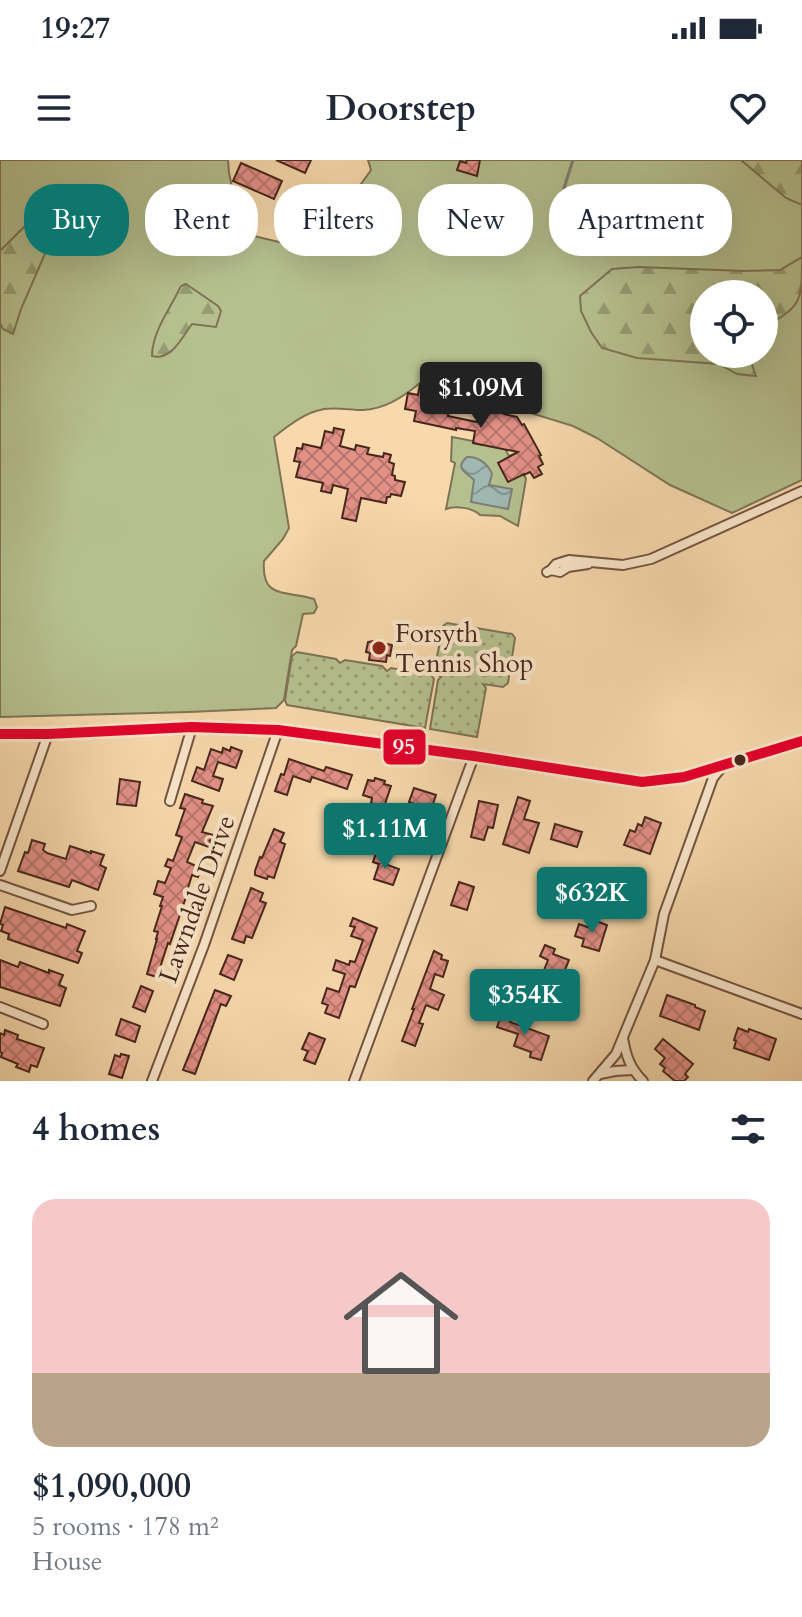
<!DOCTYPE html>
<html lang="en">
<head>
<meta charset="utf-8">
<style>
	:root { --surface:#fff; --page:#f2f2f3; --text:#1f2937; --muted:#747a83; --accent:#0f766e }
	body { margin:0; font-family:Cardo,serif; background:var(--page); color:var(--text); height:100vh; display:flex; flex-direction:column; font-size:30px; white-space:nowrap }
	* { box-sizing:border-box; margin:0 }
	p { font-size:26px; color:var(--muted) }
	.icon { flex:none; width:44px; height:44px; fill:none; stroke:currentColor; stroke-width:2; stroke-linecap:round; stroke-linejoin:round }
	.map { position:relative; height:921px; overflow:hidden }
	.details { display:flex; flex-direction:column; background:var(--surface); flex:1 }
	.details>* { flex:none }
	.banner { position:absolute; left:24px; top:24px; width:754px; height:72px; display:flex; gap:16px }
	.controls { position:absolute; left:690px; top:120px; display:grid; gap:16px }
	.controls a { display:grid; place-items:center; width:88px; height:88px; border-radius:50%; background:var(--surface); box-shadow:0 8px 32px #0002; font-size:40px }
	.price { position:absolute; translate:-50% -68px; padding:0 18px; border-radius:8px; background:var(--accent); color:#fff; font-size:26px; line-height:52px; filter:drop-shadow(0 2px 4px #0008) }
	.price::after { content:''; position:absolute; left:50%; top:48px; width:24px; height:18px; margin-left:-12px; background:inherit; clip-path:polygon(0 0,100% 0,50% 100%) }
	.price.on { background:#222; color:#fff }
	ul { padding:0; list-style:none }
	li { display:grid; align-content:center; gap:16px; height:424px; padding:0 32px }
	li span { display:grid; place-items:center; height:248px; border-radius:24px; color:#555 }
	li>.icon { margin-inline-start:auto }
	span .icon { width:144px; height:144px; fill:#fffc; stroke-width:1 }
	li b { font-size:34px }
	h2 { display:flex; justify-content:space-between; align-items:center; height:96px; padding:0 32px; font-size:34px }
	.chip { padding:0 28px; border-radius:32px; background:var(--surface); box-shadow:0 8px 32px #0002; font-size:28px; line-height:72px }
	.chip.on { background:var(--accent); color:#fff }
	.status { display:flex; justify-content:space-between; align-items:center; height:56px; padding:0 40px; background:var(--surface); direction:ltr }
	.status svg { height:22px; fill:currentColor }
	header { display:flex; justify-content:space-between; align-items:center; height:104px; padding:0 32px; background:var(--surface); font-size:36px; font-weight:700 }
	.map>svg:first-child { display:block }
</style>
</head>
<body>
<div class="status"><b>19:27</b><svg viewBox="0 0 49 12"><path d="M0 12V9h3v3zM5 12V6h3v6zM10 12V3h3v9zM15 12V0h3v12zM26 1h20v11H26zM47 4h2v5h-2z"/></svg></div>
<header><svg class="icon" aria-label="menu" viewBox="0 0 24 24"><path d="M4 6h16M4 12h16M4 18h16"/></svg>Doorstep<svg class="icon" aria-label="heart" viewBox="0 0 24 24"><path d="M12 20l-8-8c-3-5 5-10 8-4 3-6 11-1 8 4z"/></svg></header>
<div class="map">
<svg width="802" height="921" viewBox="0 0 802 921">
	<defs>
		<pattern id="forest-firs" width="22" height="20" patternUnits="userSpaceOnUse" patternTransform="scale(2)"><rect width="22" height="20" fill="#b6c08f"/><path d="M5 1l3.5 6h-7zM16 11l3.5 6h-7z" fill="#969c74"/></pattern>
		<pattern id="park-dots" width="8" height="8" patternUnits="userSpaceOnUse" patternTransform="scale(2)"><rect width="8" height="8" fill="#b6c08f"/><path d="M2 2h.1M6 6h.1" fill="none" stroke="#969c74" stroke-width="1.8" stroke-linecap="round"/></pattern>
		<pattern id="water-waves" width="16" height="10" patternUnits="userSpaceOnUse" patternTransform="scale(2)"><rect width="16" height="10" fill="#9fb9b2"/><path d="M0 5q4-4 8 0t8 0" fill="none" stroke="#839690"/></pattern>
		<pattern id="building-cross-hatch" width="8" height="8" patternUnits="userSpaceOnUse" patternTransform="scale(2)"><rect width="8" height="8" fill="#e39087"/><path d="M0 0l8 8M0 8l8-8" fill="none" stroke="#ba766e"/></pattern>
	</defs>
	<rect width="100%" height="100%" fill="#f7d9ad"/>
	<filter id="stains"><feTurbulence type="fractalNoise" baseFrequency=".0025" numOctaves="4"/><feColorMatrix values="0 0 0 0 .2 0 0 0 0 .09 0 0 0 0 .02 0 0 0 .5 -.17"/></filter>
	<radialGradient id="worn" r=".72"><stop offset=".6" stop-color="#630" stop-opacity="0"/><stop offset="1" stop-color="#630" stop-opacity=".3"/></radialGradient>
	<g fill="#b6c08f" stroke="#7e7455" stroke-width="2" fill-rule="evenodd">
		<path d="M 0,0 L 228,0 L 229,13 L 242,73 L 283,83 L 343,49 L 371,10 L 368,0 L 802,0 L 802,320 L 732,353 L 670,325 L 597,278 L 573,266 L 453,229 L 420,223 C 403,237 385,249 363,250 C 350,250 337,247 324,249 C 306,252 289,265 274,277 L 289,368 L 283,379 L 264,401 C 261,440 286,430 314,439 L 317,447 L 314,453 L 303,454 L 296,486 L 292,490 L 284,540 L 276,548 L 189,552 L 0,557 ZM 704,134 L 764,134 L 764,194 L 704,194 Z"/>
		<path d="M 452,277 L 473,281 L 473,283 L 482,285 L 483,283 L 488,286 L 504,287 L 509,296 L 514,294 L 526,319 L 518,366 L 500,356 L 480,355 C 473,348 455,345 446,349 L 455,303 L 451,301 Z"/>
	</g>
	<g fill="url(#forest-firs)" stroke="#7e7455" stroke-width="2">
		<path d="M 741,0 L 802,0 L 802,45 L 786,38 Z"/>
		<path d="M 58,49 L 57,66 L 21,149 L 13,174 L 3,169 L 0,163 L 0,91 L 41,50 Z"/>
		<path d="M 802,97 C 802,142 802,146 764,167 L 764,134 L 704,134 L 704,194 L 748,194 L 756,216 L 737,214 L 719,204 L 637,198 L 602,188 L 591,172 L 581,151 L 580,136 L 612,109 L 639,107 L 744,111 L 780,110 Z"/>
		<path d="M 186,124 L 218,146 L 221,151 L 216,167 L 192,164 C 182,177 172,201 152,196 C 152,173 169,150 179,130 L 181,126 Z"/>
	</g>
	<g fill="url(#park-dots)" stroke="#7e7455" stroke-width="2">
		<path d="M 447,463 L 512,474 L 515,478 L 508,523 L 503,527 L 483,524 L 486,528 L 477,577 L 430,569 L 438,520 L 441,517 L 434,512 L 443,466 Z"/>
		<path d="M 297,492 L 336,499 L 340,503 L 345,500 L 382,506 L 387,511 L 391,508 L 431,515 L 434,519 L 425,568 L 287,545 L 285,540 L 292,496 Z"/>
	</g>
	<path fill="url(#water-waves)" stroke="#7c7f76" stroke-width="2" d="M 467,297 C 478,296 488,304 492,314 L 489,325 L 512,329 L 508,349 L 471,342 L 474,320 C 468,313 453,309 467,297 Z"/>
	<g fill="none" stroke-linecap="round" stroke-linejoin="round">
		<path stroke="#7c7f76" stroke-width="3" d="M 571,40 L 564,28 L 573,0"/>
	</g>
	<g fill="url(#building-cross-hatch)" stroke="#47271b" stroke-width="2">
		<path d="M 276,0 L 311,0 L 305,13 Z"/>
		<path d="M 467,0 L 480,0 L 477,16 L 457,10 L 460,1 L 466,3 Z"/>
		<path d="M 241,3 L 282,21 L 274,39 L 233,21 Z"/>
		<path d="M 420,224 L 453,231 L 448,256 L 477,262 L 479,249 L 491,251 L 492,248 L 505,251 L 504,254 L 517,257 L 522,265 L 524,264 L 541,295 L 539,296 L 543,304 L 538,307 L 542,314 L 534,318 L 530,312 L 524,315 L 524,314 L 508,322 L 498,303 L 518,292 L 473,283 L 475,271 L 456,268 L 456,270 L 414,261 L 416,251 L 405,249 L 408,233 L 418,235 Z"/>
		<path d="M 334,268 L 344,270 L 340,286 L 355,290 L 356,285 L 369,288 L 367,294 L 383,297 L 384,293 L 391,295 L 389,302 L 394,304 L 392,315 L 395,316 L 395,320 L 405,322 L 401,336 L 391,334 L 390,337 L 387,337 L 386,343 L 361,338 L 356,361 L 342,358 L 348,329 L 333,325 L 331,333 L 321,331 L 323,323 L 296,317 L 300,302 L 294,301 L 297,288 L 302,289 L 303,284 L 321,288 L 325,271 L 333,273 Z"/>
		<path d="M 373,481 L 392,485 L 390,496 L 387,495 L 386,502 L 369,500 L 370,493 L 366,492 L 368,482 Z"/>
		<path d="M 231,587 L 242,591 L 236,608 L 218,602 L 213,616 L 223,619 L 219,631 L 192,621 L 197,607 L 204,610 L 211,589 L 222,593 L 223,588 L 230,591 Z"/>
		<path d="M 289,599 L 324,611 L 326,607 L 352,615 L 347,629 L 312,617 L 310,622 L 293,616 L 287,635 L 275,631 L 281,614 L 284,615 Z"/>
		<path d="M 375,618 L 385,621 L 384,624 L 391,626 L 384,647 L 371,643 L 372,638 L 363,635 L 368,620 L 374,621 Z"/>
		<path d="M 120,619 L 140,622 L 136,646 L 117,644 Z"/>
		<path d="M 414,628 L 436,635 L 425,668 L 416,665 L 422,647 L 409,642 Z"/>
		<path d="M 185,634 L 203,640 L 202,643 L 213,646 L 202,672 L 213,675 L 209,687 L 195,682 L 187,702 L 201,708 L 198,717 L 192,715 L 187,731 L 188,731 L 170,784 L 168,783 L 157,817 L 147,814 L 157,779 L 156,779 L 158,772 L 154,771 L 162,746 L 160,746 L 163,737 L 154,734 L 158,721 L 165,723 L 171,708 L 165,706 L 168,699 L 173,701 L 182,677 L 176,675 L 185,649 L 180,648 Z"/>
		<path d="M 518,637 L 530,641 L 524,659 L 539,663 L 529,693 L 503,684 Z"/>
		<path d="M 479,641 L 498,645 L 493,668 L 488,667 L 484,680 L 471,677 Z"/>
		<path d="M 645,657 L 661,663 L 650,694 L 624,685 L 630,670 L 635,672 L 638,664 L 642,666 Z"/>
		<path d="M 555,664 L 582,672 L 577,687 L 551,679 Z"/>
		<path d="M 274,669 L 284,673 L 280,682 L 285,684 L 274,718 L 268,716 L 267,719 L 255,715 L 255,711 L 260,697 L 262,698 Z"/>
		<path d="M 32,680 L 45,684 L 43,690 L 47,693 L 66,699 L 70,686 L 91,693 L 91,691 L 104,695 L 100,705 L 106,708 L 98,730 L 72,720 L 69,727 L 18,711 L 25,692 L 28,693 Z"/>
		<path d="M 376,693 L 385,696 L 382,703 L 399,709 L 393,725 L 374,719 L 379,704 L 373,702 Z"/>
		<path d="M 621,721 L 634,726 L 625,751 L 604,744 L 608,732 L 616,735 Z"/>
		<path d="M 459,722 L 474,727 L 467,750 L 451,745 Z"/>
		<path d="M 251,728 L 263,733 L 260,741 L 266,743 L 252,778 L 246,776 L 244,783 L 232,779 Z"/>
		<path d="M 5,747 L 66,768 L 67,764 L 85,771 L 77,791 L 82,793 L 78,803 L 8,779 L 9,774 L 1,771 L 3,765 L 0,764 Z"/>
		<path d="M 353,758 L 377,768 L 355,827 L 350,826 L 339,858 L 325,853 L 328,845 L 322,843 L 327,828 L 339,832 L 345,814 L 333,810 L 336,800 L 349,805 L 350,801 L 355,802 L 363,780 L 351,776 L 355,767 L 350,766 Z"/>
		<path d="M 596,761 L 607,765 L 599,791 L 582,786 L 584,779 L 575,776 L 579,764 L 593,769 Z"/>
		<path d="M 545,785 L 555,789 L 553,794 L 569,800 L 564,812 L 576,817 L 564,845 L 535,833 L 548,800 L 540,796 Z"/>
		<path d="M 434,791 L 442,795 L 441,799 L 448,801 L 443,817 L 435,814 L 430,829 L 444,835 L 438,850 L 426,845 L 419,863 L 423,864 L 415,886 L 402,881 L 414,849 L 412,849 Z"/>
		<path d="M 228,795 L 242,800 L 234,820 L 220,814 Z"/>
		<path d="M 0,800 L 18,807 L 20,802 L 49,813 L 49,810 L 63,815 L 59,825 L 66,828 L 60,846 L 0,827 Z"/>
		<path d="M 141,826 L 153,831 L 145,852 L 133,847 Z"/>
		<path d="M 215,830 L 231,836 L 226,846 L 221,844 L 195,914 L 183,910 Z"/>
		<path d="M 667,835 L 695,845 L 695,847 L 705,851 L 699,870 L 660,856 Z"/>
		<path d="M 502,853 L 512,856 L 510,862 L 549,876 L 541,900 L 530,897 L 531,892 L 514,886 L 518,874 L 497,867 Z"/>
		<path d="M 121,859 L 140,866 L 135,882 L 116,875 Z"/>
		<path d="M 738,868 L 748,872 L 749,869 L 776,879 L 769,900 L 734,888 L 736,881 L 734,880 Z"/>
		<path d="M 5,870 L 18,875 L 17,879 L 44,888 L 37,907 L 31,905 L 29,912 L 16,907 L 18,904 L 1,897 L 2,893 L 0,892 L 0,873 L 4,875 Z"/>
		<path d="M 309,873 L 325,879 L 315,904 L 304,900 L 308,891 L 302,889 Z"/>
		<path d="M 663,879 L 693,904 L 685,914 L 688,917 L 684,921 L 675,921 L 663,911 L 665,908 L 660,904 L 665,898 L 655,889 Z"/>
		<path d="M 121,894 L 129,896 L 122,918 L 109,914 L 115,895 L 120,897 Z"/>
	</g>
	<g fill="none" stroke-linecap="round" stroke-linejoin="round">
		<g stroke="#735440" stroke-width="12">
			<g id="minor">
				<path d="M 551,410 L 556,404 L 569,400 L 623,405 L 651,399 L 802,331"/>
				<path d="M 547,412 L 551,410 L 560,412 L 568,407 L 588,404"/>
				<path d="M 170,641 L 192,567"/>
				<path d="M 0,711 L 48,574"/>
				<path d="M 0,725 L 72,750 L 91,746"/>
				<path d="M 655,800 L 802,854"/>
				<path d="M 0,847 L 43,864"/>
				<path d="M 623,878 C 626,896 630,908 643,921"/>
				<path d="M 600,914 L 615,911 L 632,910"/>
				<path d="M 152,921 L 204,785 L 278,570"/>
				<path d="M 354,921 L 474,596"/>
				<path d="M 593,921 L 616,894 L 655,800 L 664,754 L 713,618 L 723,606"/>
			</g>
		</g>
		<g stroke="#47271b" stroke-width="15">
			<path id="secondary" d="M 0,574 L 48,574 L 192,567 L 278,570 L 474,596 L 642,622 L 684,617 L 802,581"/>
		</g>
		<use href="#minor" stroke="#fae6ca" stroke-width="8"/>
		<use href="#secondary" stroke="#fae6ca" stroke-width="11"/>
		<g stroke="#fae6ca" stroke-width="16">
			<path id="bus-1" d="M 0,574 L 48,574 L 192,567 L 278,570 L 474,596 L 642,622 L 684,617 L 802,581"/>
		</g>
		<use href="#bus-1" stroke="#e4002b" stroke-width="10"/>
	</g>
	<circle fill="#8f2418" stroke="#fae6ca" stroke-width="3" cx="379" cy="488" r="8"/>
	<circle fill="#47271b" stroke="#fae6ca" stroke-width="3" cx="740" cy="600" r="7"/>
	<g text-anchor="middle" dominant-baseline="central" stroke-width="8" stroke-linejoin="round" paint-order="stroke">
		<g font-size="26" fill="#47271b" stroke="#fae6ca" text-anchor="start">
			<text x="395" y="473">Forsyth<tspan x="395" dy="30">Tennis Shop</tspan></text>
		</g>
		<g font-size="26" fill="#47271b" stroke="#fae6ca">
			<text transform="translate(197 739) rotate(-70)">Lawndale Drive</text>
		</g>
	</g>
	<rect stroke="#fae6ca" stroke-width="3" x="382" y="568" width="45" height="38" rx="8" fill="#e4002b"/>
	<g font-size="22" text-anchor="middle" font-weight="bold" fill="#fff">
		<text x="404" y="594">95</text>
	</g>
	<rect width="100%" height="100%" filter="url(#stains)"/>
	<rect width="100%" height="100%" fill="url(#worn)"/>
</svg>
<div class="controls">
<a><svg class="icon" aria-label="locate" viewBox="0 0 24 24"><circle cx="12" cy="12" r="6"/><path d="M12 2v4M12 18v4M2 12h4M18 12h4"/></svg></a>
</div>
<b class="price on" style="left:481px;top:270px">$1.09M</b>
<b class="price" style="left:385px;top:711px">$1.11M</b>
<b class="price" style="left:592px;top:775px">$632K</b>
<b class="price" style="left:525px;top:877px">$354K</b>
<div class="banner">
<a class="chip on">Buy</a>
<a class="chip">Rent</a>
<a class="chip">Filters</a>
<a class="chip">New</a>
<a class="chip">Apartment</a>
</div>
</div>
<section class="details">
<h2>4 homes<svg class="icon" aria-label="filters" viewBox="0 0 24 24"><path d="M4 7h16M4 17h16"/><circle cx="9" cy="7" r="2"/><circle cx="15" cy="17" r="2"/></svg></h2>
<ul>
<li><span style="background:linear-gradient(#f6c9c9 70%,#b9a48a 0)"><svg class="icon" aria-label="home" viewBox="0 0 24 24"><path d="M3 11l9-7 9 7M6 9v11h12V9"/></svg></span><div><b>$1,090,000</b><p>5 rooms · 178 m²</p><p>House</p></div></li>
</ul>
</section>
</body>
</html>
